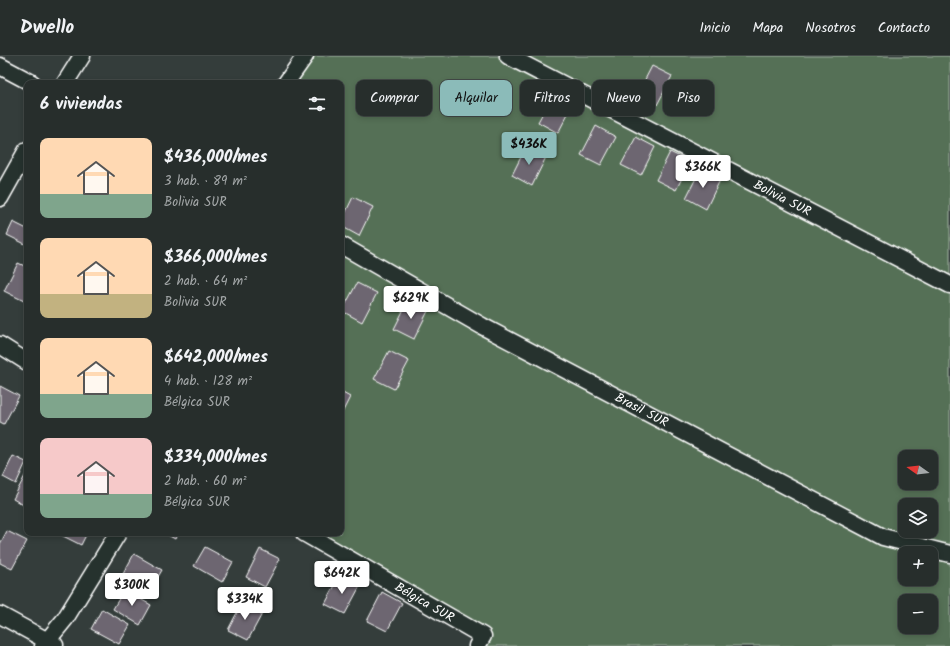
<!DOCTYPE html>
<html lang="es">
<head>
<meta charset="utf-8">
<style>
	:root { --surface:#272e2c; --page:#333a38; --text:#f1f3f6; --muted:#a4a8a9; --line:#434a48; --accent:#8bbbb9 }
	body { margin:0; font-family:Kalam,sans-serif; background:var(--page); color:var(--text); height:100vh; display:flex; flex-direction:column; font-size:15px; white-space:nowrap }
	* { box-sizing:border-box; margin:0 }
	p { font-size:13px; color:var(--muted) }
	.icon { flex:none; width:22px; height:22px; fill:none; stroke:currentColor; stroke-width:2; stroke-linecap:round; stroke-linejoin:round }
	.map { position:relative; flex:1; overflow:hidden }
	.sheet { position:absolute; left:24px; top:24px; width:320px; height:456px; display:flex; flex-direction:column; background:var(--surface); border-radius:8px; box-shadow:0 2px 6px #0003,0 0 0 1px var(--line) }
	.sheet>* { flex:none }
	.banner { position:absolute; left:356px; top:24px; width:380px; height:36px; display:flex; gap:8px }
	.needle { width:26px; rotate:284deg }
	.buttons { position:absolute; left:898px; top:394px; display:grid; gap:8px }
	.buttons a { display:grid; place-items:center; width:40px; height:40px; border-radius:8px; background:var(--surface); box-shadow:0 2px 6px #0003,0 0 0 1px var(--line); font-size:20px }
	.price { position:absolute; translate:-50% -34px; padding:0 9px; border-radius:4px; background:#fff; color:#222; font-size:13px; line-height:26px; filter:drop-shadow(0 1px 2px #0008) }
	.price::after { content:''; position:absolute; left:50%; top:24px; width:12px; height:9px; margin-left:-6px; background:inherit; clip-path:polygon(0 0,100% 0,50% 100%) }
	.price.current { background:var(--accent); color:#111 }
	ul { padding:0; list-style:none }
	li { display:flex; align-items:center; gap:12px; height:100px; padding:0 16px }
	li span { display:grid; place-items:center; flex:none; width:112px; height:80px; border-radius:8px; color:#555 }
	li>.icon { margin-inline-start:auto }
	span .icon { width:48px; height:48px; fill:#fffc; stroke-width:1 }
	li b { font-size:17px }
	h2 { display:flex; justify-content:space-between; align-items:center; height:48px; padding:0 16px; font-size:17px }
	.chip { padding:0 14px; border-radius:8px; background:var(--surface); box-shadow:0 2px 6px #0003,0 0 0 1px var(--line); font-size:14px; line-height:36px }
	.chip.current { background:var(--accent); color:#111 }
	header { display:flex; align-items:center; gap:24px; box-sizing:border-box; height:56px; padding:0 20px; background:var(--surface); border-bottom:1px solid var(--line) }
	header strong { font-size:19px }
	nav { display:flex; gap:22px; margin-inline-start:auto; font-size:14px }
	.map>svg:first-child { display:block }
</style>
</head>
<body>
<header>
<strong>Dwello</strong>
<nav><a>Inicio</a><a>Mapa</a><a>Nosotros</a><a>Contacto</a></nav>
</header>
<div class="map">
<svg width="950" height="590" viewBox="0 0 950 590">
	<rect width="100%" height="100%" fill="#343d3b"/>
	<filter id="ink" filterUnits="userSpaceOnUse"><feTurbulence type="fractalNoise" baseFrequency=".025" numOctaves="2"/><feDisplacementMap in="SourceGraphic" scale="8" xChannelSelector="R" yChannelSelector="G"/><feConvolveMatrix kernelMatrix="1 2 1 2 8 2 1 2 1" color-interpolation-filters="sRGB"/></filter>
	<g filter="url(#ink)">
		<path fill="#557056" stroke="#aab8aa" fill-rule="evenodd" d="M 305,0 L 950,0 L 950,590 L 477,590 L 483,580 L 304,477 L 341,477 L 341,27 L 286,27 ZM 905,401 L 931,401 L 931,427 L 905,427 ZM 905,449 L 931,449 L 931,475 L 905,475 ZM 905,497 L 931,497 L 931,523 L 905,523 ZM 905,545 L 931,545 L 931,571 L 905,571 Z"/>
		<g fill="#6d6671" stroke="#fff">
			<path d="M 652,10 L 672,20 L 657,49 L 637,39 Z"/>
			<path d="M 553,38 L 573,48 L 558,77 L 538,66 Z"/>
			<path d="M 596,70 L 616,81 L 601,109 L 581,99 Z"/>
			<path d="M 636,81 L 655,91 L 641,119 L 621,109 Z"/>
			<path d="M 526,91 L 546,101 L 532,130 L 512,119 Z"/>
			<path d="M 670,96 L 690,106 L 676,134 L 656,124 Z"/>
			<path d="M 700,114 L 720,124 L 706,153 L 686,142 Z"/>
			<path d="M 353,141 L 373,151 L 359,180 L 341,170 L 341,166 Z"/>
			<path d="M 13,166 L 27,173 L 27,189 L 7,179 Z"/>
			<path d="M 18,207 L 27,211 L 27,238 L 24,245 L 4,235 Z"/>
			<path d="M 357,227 L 377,237 L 362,266 L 342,255 Z"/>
			<path d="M 408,245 L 428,255 L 414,283 L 394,273 Z"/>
			<path d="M 389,295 L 409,305 L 394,333 L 374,323 Z"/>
			<path d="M 0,330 L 19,340 L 4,368 L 0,366 Z"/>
			<path d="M 341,336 L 350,341 L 341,359 Z"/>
			<path d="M 13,400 L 26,406 L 16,428 L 3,421 Z"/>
			<path d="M 27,416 L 27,451 L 13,443 Z"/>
			<path d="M 7,475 L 27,485 L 12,513 L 0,507 L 0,488 Z"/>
			<path d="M 62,477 L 87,477 L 81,489 L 61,479 Z"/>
			<path d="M 164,477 L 178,477 L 175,483 Z"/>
			<path d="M 205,491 L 233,506 L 222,526 L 194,510 Z"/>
			<path d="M 260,493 L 280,503 L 265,531 L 246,521 Z"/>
			<path d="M 134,498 L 162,514 L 151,533 L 123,518 Z"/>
			<path d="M 340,520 L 360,530 L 345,558 L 325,548 Z"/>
			<path d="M 124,534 L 151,549 L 140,569 L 113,553 Z"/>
			<path d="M 382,536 L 402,547 L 387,575 L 367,565 Z"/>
			<path d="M 243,545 L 263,556 L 248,584 L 228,574 Z"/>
			<path d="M 102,553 L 130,569 L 119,588 L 91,573 Z"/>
		</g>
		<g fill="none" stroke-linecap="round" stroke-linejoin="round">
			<g stroke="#fff" stroke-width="19">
				<g id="street">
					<path id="s1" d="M 508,0 L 950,229"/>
					<path d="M 0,10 L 32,27"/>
					<path d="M 65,27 L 82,0"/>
					<path d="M 286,27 L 305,0"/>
					<path d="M 0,142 L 27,94"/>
					<path id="s2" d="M 341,189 L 482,270 L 883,481 L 950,498"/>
					<path d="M 0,289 L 27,306"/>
					<path id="s3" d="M 304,477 L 483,580 L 477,590"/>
					<path d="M 0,559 L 55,589"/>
					<path d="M 43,590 L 65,563 L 118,477"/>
				</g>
			</g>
			<use href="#street" stroke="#26332d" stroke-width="16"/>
		</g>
	</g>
	<g text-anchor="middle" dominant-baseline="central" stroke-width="3.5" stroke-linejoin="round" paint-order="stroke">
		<g font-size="13" fill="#fff" stroke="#26332d">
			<text stroke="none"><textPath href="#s1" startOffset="309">Bolivia SUR</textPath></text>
			<text stroke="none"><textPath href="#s2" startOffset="343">Brasil SUR</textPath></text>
			<text stroke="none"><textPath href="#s3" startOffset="139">Bélgica SUR</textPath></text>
		</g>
	</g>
</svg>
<div class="buttons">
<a><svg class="needle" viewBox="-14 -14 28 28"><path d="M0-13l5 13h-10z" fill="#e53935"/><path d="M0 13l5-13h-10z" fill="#a4a8a9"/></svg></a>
<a><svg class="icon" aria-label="layers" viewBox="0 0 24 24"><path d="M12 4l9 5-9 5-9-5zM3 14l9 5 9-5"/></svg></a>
<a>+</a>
<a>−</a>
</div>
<b class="price current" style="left:529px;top:110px">$436K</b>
<b class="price" style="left:703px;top:133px">$366K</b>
<b class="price" style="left:411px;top:264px">$629K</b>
<b class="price" style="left:342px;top:539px">$642K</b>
<b class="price" style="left:132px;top:551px">$300K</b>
<b class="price" style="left:245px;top:565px">$334K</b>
<div class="banner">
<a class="chip">Comprar</a>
<a class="chip current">Alquilar</a>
<a class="chip">Filtros</a>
<a class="chip">Nuevo</a>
<a class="chip">Piso</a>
</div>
<section class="sheet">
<h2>6 viviendas<svg class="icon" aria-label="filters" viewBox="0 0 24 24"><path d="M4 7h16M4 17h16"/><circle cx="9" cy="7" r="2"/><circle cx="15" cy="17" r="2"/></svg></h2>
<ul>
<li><span style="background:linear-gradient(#ffd9b3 70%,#7fa58c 0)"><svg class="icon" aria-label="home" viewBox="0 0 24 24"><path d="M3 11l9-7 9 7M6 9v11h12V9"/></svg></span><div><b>$436,000/mes</b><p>3 hab. · 89 m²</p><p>Bolivia SUR</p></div></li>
<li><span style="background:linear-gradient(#ffd9b3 70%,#c2b280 0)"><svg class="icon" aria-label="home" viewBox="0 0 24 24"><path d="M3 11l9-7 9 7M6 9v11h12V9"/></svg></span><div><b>$366,000/mes</b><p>2 hab. · 64 m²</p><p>Bolivia SUR</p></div></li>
<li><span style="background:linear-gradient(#ffd9b3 70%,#7fa58c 0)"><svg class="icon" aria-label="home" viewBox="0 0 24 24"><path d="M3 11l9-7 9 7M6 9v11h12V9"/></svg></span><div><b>$642,000/mes</b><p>4 hab. · 128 m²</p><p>Bélgica SUR</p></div></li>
<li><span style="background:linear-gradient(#f6c9c9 70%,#7fa58c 0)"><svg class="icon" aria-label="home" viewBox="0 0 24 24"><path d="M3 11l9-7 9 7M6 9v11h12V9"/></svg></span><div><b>$334,000/mes</b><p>2 hab. · 60 m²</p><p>Bélgica SUR</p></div></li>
</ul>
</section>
</div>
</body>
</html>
